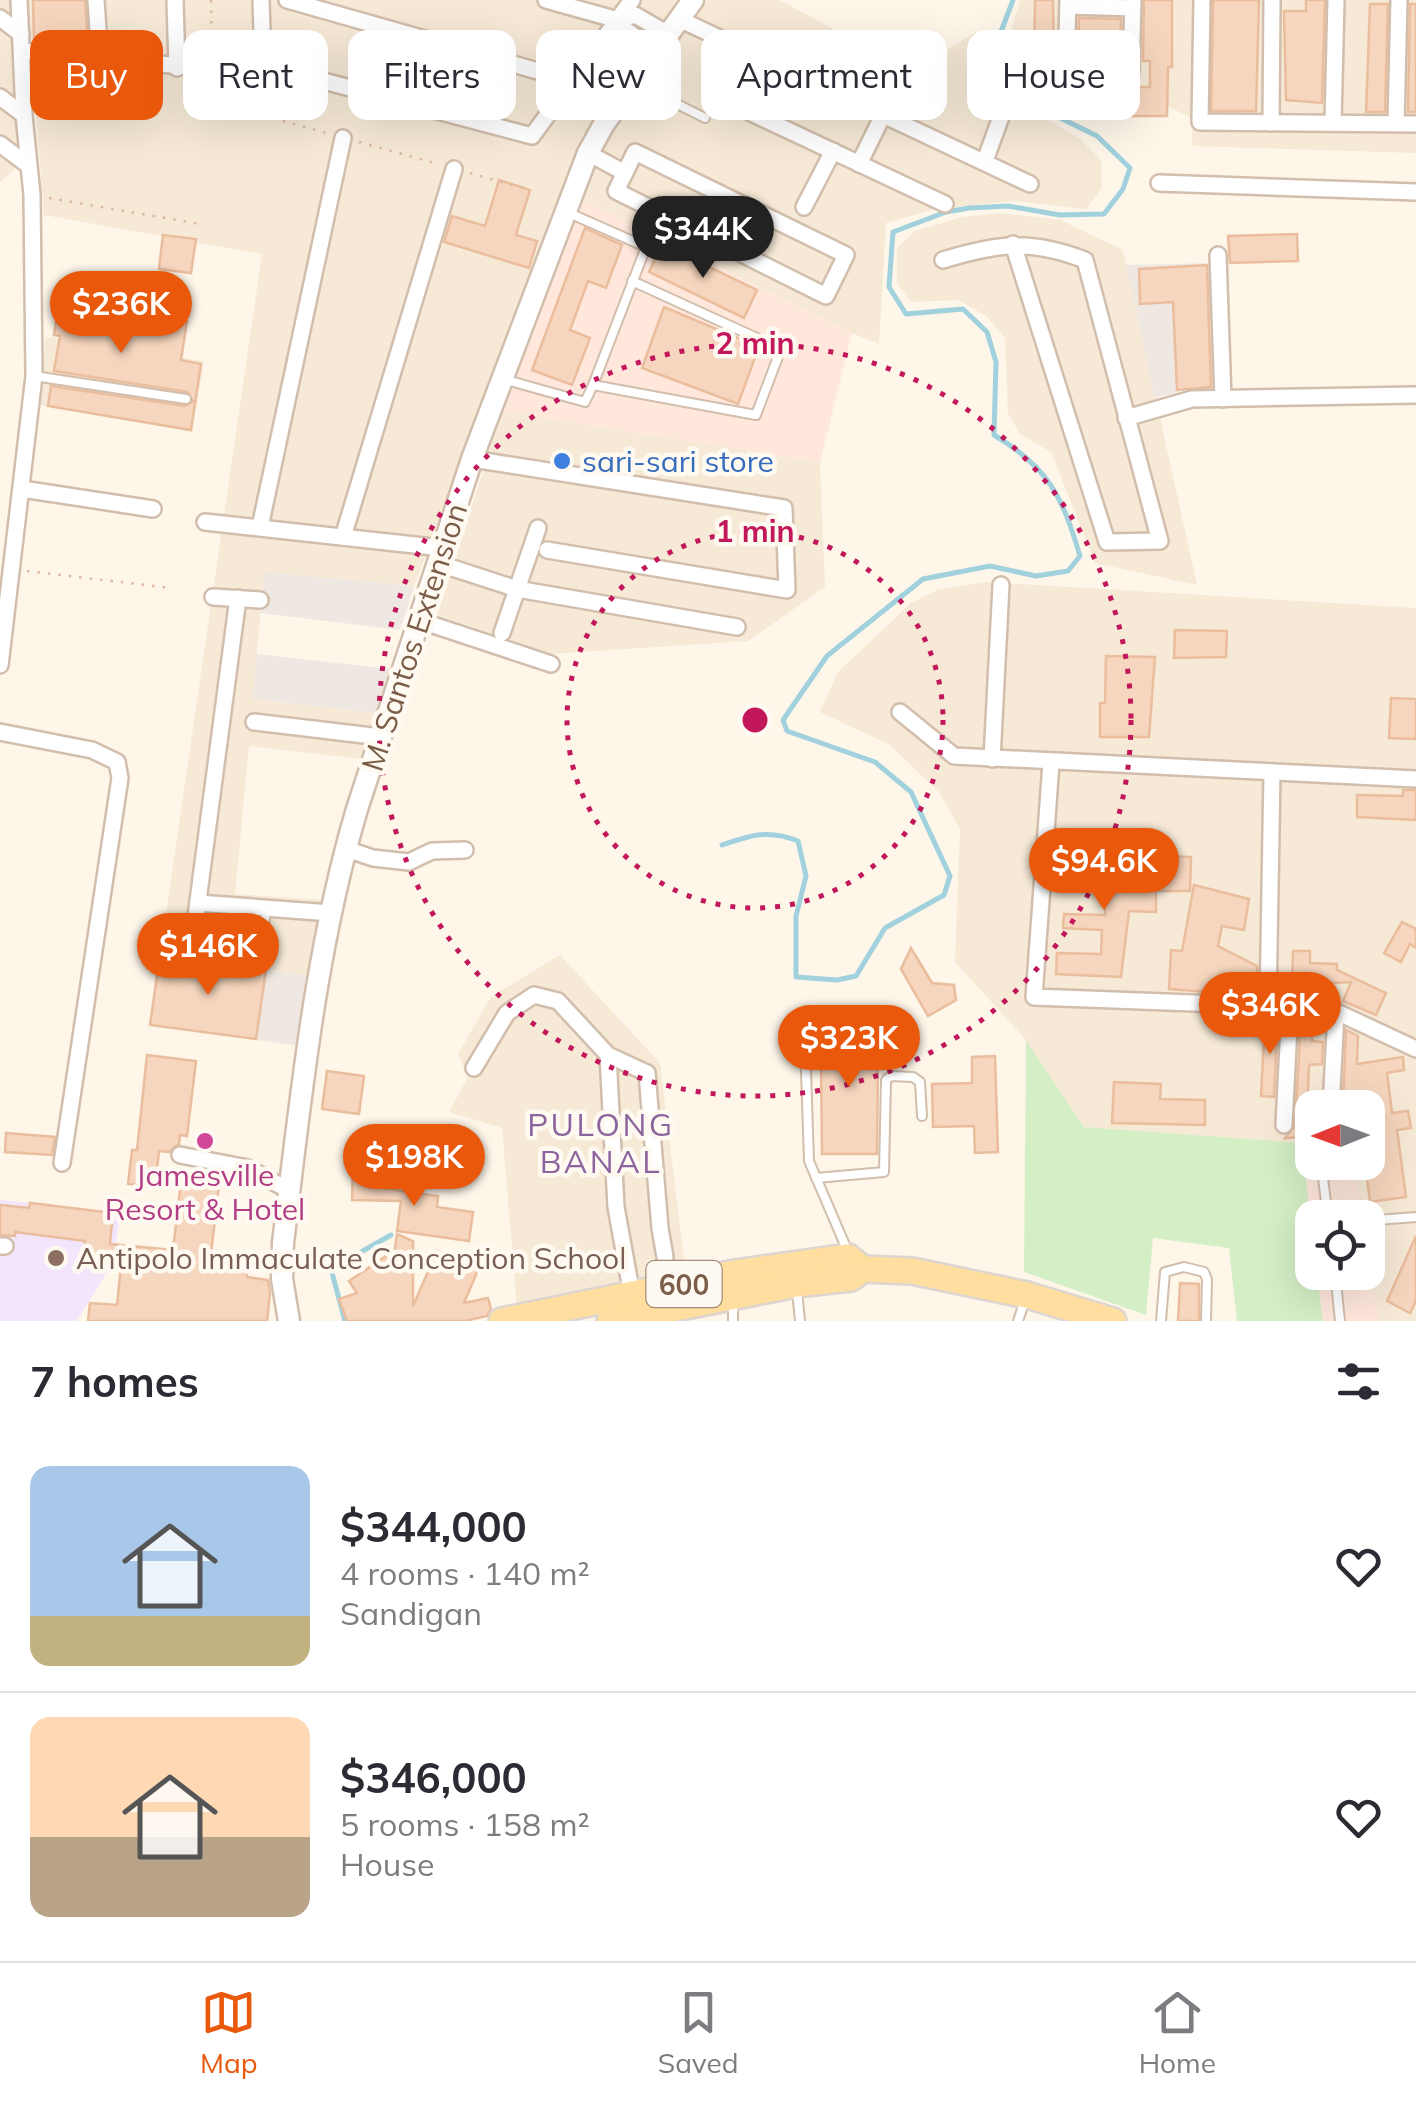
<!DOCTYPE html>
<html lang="en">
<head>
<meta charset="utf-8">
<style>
	:root { --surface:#fff; --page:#f2f2f3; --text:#2b2b33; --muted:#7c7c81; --line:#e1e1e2; --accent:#ea580c }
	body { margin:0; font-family:Mulish,sans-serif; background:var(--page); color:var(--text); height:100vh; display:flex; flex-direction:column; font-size:38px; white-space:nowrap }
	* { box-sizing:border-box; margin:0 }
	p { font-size:32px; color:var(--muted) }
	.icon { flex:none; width:55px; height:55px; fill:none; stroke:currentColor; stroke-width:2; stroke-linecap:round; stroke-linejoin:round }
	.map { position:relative; height:1321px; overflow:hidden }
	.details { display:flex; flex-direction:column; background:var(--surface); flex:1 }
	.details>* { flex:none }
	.top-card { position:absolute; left:30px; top:30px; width:1358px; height:90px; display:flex; gap:20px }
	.needle { width:65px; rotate:269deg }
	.fabs { position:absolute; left:1295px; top:1090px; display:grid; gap:20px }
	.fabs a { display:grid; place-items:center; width:90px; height:90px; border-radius:20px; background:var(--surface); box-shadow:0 10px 40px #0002; font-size:50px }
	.price { position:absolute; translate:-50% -85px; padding:0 22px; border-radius:35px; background:var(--accent); color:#fff; font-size:32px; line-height:65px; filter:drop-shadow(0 2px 5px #0008) }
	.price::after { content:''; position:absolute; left:50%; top:60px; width:30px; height:22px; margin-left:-15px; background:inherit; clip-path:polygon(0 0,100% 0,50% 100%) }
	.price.active { background:#222; color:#fff }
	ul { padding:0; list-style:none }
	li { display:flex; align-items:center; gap:30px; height:250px; padding:0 30px }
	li+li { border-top:2px solid var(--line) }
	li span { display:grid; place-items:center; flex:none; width:280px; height:200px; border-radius:20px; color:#555 }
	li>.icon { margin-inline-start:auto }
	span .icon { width:120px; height:120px; fill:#fffc; stroke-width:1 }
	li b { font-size:42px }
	h2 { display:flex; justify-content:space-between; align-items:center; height:120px; padding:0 30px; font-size:42px }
	.tag { padding:0 35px; border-radius:20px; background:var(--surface); box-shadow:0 10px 40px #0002; font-size:35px; line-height:90px }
	.tag.active { background:var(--accent); color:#fff }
	.dock { display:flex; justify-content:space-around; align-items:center; height:140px; border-top:2px solid var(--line); background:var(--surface); font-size:28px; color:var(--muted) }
	.dock a { display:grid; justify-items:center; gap:5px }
	.dock .active { color:var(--accent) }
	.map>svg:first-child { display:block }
</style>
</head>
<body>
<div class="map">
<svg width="1416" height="1321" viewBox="0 0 1416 1321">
	<rect width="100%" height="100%" fill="#fef6e9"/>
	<g fill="#f6e9d6">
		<path d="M 0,0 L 10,0 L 18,166 L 0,182 Z"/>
		<path d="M 27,0 L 682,0 L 583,137 L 414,586 L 264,573 L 253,699 L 376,713 L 362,759 L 249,746 L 235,894 L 326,900 L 312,976 L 160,955 L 262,254 L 44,215 Z"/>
		<path d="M 707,0 L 779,0 L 889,59 L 915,69 L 976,32 L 991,74 L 1004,94 L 1080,139 L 1101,160 L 1102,188 L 1086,209 L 1015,201 L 935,209 L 886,223 L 879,344 L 852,333 L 583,200 L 600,153 L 622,114 Z"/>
		<path d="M 1020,0 L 1416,0 L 1416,153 L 1192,146 L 1193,119 L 1111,77 L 1022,73 L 1012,28 Z"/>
		<path d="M 1002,213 L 1060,220 L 1123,250 L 1197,585 L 1095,563 L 1051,452 L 1020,434 L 1008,413 L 1005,338 L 986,316 L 959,300 L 911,302 L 897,283 L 897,248 L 915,231 L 962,217 Z"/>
		<path d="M 46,337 L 204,361 L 192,432 L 38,405 Z"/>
		<path d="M 502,411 L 820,462 L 825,587 L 748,641 L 550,654 L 437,615 Z"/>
		<path d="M 985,582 L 1416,608 L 1416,1321 L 1379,1321 L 1368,1248 L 1368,1218 L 1363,1217 L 1354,1163 L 1368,1162 L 1368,1108 L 1312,1108 L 1312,1144 L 1084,1127 L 1026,1040 L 955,962 L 960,829 L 939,792 L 890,745 L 820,712 L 838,672 L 911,603 L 938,590 Z"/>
		<path d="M 560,955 L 660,1063 L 686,1276 L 517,1308 L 502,1128 L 449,1112 L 468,1077 L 458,1054 L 491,997 Z"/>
	</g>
	<g fill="#ffe7dc">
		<path d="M 583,200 L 852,333 L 820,462 L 502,411 Z"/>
		<path d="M 1302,1143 L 1312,1144 L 1312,1162 L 1354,1163 L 1363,1217 L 1312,1218 L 1312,1232 Z"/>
		<path d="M 1368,1248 L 1379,1321 L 1323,1321 L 1317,1273 L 1368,1272 Z"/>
	</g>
	<g fill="#efe8e2">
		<path d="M 1212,263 L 1218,390 L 1190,389 L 1155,398 L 1126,265 Z"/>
		<path d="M 264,572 L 414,586 L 400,630 L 261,613 Z"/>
		<path d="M 257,654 L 390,669 L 376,713 L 253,699 Z"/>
		<path d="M 160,955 L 312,976 L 301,1046 L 150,1025 Z"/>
	</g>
	<path fill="#f3e5fb" d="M 0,1200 L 120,1212 L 116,1243 L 107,1272 L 77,1321 L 0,1321 Z"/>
	<path fill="#d4eec5" d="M 1026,1040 L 1084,1127 L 1302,1143 L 1312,1232 L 1312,1272 L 1317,1273 L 1323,1321 L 1237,1321 L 1229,1248 L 1153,1238 L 1146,1315 L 1024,1272 Z"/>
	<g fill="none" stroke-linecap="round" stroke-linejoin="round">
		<g stroke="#a0d1dd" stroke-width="5">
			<path d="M 999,37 L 1013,0"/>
			<path d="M 722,845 C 751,835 769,829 798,841 L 806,876 L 796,916 L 796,977 L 837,980 L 856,976 L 885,928 L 944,895 L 950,876 L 911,792 L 875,762 L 787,731 L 783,720 L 827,656 L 923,579 L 990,566 L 1036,576 L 1068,571 L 1080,556 C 1062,496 1049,468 994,435 L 996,362 L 987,332 L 963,309 L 906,314 L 889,287 L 893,232 L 946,212 L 969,208 L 1008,206 L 1060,215 L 1104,214 L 1123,189 L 1130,168 L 1097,136 L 1046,111 L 1002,73 L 1001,60"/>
			<path d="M 345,1321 L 331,1269 L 391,1235"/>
		</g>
	</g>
	<g fill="#f6d6be" stroke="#eabd9d" stroke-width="2.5">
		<path d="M 33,0 L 85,0 L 88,43 L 62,42 L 62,37 L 34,38 Z"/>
		<path d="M 1035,0 L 1053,0 L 1054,70 L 1034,70 Z"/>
		<path d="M 1144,0 L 1172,0 L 1172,67 L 1168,67 L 1167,116 L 1127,116 L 1127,87 L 1150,87 L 1150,61 L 1143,61 Z"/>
		<path d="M 1213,0 L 1259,0 L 1256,111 L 1211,111 Z"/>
		<path d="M 1306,0 L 1325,0 L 1322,103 L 1286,100 L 1284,11 L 1306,11 Z"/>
		<path d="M 1370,4 L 1388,4 L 1385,112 L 1366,112 Z"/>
		<path d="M 1410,4 L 1416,4 L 1416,112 L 1408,112 Z"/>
		<path d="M 1079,18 L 1121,19 L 1120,59 L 1078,58 Z"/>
		<path d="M 499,180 L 530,190 L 516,235 L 537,241 L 529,268 L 444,242 L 452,216 L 485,226 Z"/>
		<path d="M 585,228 L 622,245 L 606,288 L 588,281 L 570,330 L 590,338 L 572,385 L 532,370 Z"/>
		<path d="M 1297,234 L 1298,261 L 1230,263 L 1228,236 Z"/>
		<path d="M 163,235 L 196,239 L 191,273 L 159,269 Z"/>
		<path d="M 662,244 L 757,290 L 744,318 L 649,272 Z"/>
		<path d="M 1207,265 L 1211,387 L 1177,390 L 1173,302 L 1140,304 L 1139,269 Z"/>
		<path d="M 76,275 L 125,282 L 120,311 L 187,321 L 181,360 L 201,364 L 191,430 L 48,406 L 51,386 L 185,406 L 193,401 L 187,392 L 54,371 L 60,336 L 54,335 L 59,302 L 71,304 Z"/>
		<path d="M 664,307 L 759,347 L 738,404 L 642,368 Z"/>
		<path d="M 1175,630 L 1227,631 L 1226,657 L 1174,658 Z"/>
		<path d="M 1106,656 L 1155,657 L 1149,737 L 1100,737 L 1100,703 L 1105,703 Z"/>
		<path d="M 1391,698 L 1416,699 L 1416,739 L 1389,738 Z"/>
		<path d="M 1403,790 L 1416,790 L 1416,820 L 1357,817 L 1357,795 L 1403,796 Z"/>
		<path d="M 1063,852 L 1125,856 L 1125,884 L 1156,885 L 1156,912 L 1129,911 L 1121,977 L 1056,974 L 1057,953 L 1101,954 L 1102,930 L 1063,928 L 1064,914 L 1105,915 L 1106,891 L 1082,889 L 1082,871 L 1062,871 Z"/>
		<path d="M 1160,856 L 1191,857 L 1190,891 L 1159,891 Z"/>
		<path d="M 1194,885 L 1249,899 L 1244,930 L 1222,926 L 1218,946 L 1257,966 L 1257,988 L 1221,987 L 1221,993 L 1169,989 L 1171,950 L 1182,951 Z"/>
		<path d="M 1402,922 L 1416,929 L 1416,948 L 1410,944 L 1401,962 L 1384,953 Z"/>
		<path d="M 911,948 L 932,983 L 954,985 L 956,1000 L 928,1016 L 901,969 Z"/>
		<path d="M 1293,951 L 1310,951 L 1310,963 L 1337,964 L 1337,970 L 1386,993 L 1376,1015 L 1343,1001 L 1351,982 L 1292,985 Z"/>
		<path d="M 160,955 L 181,958 L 189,965 L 200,961 L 250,968 L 257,973 L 266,970 L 256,1039 L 150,1025 Z"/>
		<path d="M 1265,1017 L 1278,1017 L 1274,1097 L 1261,1096 Z"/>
		<path d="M 1301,1019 L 1313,1019 L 1312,1041 L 1323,1042 L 1322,1064 L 1309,1065 L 1306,1137 L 1285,1138 L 1295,1126 Z"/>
		<path d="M 1346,1030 L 1358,1036 L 1357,1064 L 1403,1057 L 1404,1070 L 1387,1073 L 1392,1113 L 1408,1111 L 1411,1128 L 1397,1130 L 1406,1197 L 1370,1202 L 1365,1162 L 1368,1162 L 1368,1108 L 1365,1104 L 1343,1103 Z"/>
		<path d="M 884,1032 L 885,1062 L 878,1062 L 877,1154 L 822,1154 L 821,1063 L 813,1063 L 813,1034 Z"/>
		<path d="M 147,1055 L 196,1061 L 187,1136 L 180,1135 L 179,1144 L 169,1152 L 159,1151 L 155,1187 L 128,1184 L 132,1150 L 137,1150 Z"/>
		<path d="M 995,1056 L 998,1152 L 975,1153 L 974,1126 L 933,1127 L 932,1084 L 972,1083 L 972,1057 Z"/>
		<path d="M 327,1071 L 364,1076 L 359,1114 L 322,1109 Z"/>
		<path d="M 1114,1082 L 1161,1084 L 1160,1099 L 1205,1100 L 1205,1125 L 1112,1123 Z"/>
		<path d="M 6,1133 L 55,1137 L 52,1155 L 5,1152 Z"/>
		<path d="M 353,1169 L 381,1170 L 381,1188 L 438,1196 L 437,1207 L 473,1212 L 469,1241 L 397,1231 L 401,1201 L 352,1200 Z"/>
		<path d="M 182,1172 L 220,1176 L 211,1254 L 236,1257 L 235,1270 L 247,1271 L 247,1277 L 268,1280 L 270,1293 L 267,1321 L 88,1321 L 90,1303 L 117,1305 L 121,1266 L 83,1262 L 85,1241 L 15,1232 L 15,1236 L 0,1235 L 0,1205 L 29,1208 L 30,1203 L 113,1213 L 110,1244 L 173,1250 Z"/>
		<path d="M 397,1234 L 413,1241 L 413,1306 L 437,1251 L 478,1270 L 464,1303 L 488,1298 L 491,1309 L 487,1316 L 465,1321 L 347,1321 L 339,1299 L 357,1293 L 349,1281 L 386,1256 L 386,1249 L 395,1249 Z"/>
		<path d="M 1416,1236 L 1416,1301 L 1410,1313 L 1387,1301 Z"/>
		<path d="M 1180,1283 L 1199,1284 L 1199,1321 L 1178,1321 Z"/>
	</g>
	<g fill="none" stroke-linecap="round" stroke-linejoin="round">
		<g stroke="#d2beac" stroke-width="12">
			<g id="service">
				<path d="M 637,84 L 705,118"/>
				<path d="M 34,376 L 186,399"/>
				<path d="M 503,379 L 585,402 L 593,385 L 646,247 L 569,213"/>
				<path d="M 593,385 L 756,415 L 781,349 L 632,281"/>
				<path d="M 257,966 L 267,907"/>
				<path d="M 805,1041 L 809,1161 L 848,1252"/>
				<path d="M 1321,1162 L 1328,1218"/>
				<path d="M 816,1178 L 884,1172 L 886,1080 L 891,1076 L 913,1077 L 920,1082 L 922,1116"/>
				<path d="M 1377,1220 L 1416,1217"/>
				<path d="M 1335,1272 L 1340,1321"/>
				<path d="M 797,1291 L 800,1321"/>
				<path d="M 733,1301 L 733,1321"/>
				<path d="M 1018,1321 L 1025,1300"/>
				<path d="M 1161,1321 L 1165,1272 L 1184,1267 L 1204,1272 L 1207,1279 L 1206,1321"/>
			</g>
		</g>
		<g stroke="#d2beac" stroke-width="20">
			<g id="minor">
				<path d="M 96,0 L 100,61"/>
				<path d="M 175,0 L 177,68"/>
				<path d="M 261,0 L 263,65 L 532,136 L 632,0"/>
				<path d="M 287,0 L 573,81"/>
				<path d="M 546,0 L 618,20 L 635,15 L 668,34"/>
				<path d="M 1068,0 L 1066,69 L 1131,71 L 1133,0"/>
				<path d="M 1202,0 L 1200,122 L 1416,124"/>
				<path d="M 1068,6 L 1132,8"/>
				<path d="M 0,18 L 21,34"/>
				<path d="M 679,19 L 1030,184"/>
				<path d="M 618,20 L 626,30 L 655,51"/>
				<path d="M 22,51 L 213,69"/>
				<path d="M 769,63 L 747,111 L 945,204"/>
				<path d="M 0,97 L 24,115"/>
				<path d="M 1271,123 L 1272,0"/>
				<path d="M 1333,123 L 1336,0"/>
				<path d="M 1396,123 L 1399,0"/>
				<path d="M 0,144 L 28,165"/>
				<path d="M 635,152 L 846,255 L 826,296 L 616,191 Z"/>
				<path d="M 588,153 L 625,173"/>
				<path d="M 985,161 L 1007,100"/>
				<path d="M 859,164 L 884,113"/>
				<path d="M 1159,183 L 1416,192"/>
				<path d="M 804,207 L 833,151"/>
				<path d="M 1218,255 L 1223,399"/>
				<path d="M 943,260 C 999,243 1030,239 1085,260 L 1160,541 L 1107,542 L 1013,244"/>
				<path d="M 1126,418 L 1192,399 L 1416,395"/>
				<path d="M 472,459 L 784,508 L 787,590 L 547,550"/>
				<path d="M 22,489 L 153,509"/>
				<path d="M 205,522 L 442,548"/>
				<path d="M 260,527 L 343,138"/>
				<path d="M 343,537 L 454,169"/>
				<path d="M 437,563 L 517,589 L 737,627"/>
				<path d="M 213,597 L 260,600"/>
				<path d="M 418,620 L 551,664"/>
				<path d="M 502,633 L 538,528"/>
				<path d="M 0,665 L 34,376 L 32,195 L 24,115 L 19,0"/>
				<path d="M 900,712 L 954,756 L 1416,779"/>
				<path d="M 254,722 L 381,737"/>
				<path d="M 0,732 L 92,750 L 117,762 L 120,778 L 62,1163"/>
				<path d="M 992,759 L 1001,585"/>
				<path d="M 1051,763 L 1034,997 L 1328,1008 L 1416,1049"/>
				<path d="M 346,849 L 373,858 L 409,862 L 432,851 L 465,850"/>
				<path d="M 198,903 L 331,913"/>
				<path d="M 191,954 L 238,598"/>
				<path d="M 1268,1005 L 1272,772"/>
				<path d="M 608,1055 L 616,1207 L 632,1295"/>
				<path d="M 474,1068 L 507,1013 L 534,995 L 558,1001 L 608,1055 L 647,1073 L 660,1228 L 665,1257"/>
				<path d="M 1331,1108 L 1336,1012"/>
				<path d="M 1284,1125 L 1290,1006"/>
				<path d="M 180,1155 L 248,1168 L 290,1191"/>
				<path d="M 0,1246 L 5,1246"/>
			</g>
		</g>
		<g stroke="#d2beac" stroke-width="25">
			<path id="tertiary" d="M 289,1321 L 282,1279 L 283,1243 C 301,1097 315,951 357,809 L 472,459 L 588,153 L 604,124 L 693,0"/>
		</g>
		<g stroke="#ddd5d0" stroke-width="30">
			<g id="primary">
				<path d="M 502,1321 L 735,1273 L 848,1257 L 863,1269"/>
				<path d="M 610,1321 L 796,1284 L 851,1278 L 863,1269 L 912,1271 L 1027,1295 L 1113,1321"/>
			</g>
		</g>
		<g stroke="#dcb9a0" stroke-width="2.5" stroke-dasharray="2.5 8" stroke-linecap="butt">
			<path d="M 211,0 L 212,53"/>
			<path d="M 232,107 L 327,133"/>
			<path d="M 359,142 L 438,164"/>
			<path d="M 470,173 L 530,190"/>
			<path d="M 49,198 L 200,224"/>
			<path d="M 27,571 L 171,588"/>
		</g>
		<use href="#service" stroke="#fff" stroke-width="8"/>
		<use href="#minor" stroke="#fff" stroke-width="15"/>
		<use href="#tertiary" stroke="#fff" stroke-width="20"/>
		<use href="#primary" stroke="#ffde9f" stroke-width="25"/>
	</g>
	<g fill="none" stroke="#c2185b" stroke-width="5" stroke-dasharray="5 10">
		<circle cx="755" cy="720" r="188"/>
		<circle cx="755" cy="720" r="376"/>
	</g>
	<circle fill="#3f7fe0" stroke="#fffaf1" stroke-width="4" cx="562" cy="461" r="10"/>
	<circle fill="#d1479c" stroke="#fffaf1" stroke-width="4" cx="205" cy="1141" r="10"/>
	<circle fill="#8d6e63" stroke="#fffaf1" stroke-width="4" cx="56" cy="1258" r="10"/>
	<g text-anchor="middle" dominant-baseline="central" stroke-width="9" stroke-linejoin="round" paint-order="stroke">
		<rect fill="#fffaf1" stroke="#a38c7b" stroke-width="2.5" x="646.5" y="1261" width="75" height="46" rx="8"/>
		<g font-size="28" font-weight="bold" fill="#7b5d49">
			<text x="684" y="1284">600</text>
		</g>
		<g font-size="30" fill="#366cbe" stroke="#fffaf1" text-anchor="start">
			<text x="582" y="461">sari-sari store</text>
		</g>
		<g font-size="30" fill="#7b5d49" stroke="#fffaf1">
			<text transform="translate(414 637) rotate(-72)">M. Santos Extension</text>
		</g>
		<g font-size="30" fill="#b23c85" stroke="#fffaf1">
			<text x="205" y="1175">Jamesville<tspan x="205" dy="34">Resort &amp; Hotel</tspan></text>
		</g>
		<g font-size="30" fill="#785e54" stroke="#fffaf1" text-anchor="start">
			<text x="76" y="1258">Antipolo Immaculate Conception School</text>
		</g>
		<g font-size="32" letter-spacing="2.5" fill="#8d659e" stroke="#fffaf1">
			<text x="601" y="1124">PULONG<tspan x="601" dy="37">BANAL</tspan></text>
		</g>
	</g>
	<circle cx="755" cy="720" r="15" fill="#c2185b" stroke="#fffaf1" stroke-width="5"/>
	<g font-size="30" text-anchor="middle" font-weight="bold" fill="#c2185b" stroke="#fffaf1" stroke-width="9" stroke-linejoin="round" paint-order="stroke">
		<text x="755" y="354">2 min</text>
		<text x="755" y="542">1 min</text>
	</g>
</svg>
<div class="fabs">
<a><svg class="needle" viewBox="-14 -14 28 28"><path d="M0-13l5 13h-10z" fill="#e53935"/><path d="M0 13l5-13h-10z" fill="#7c7c81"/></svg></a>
<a><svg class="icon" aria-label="locate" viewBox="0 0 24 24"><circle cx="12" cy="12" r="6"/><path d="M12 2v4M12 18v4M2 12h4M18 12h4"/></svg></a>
</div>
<b class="price active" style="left:703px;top:281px">$344K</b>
<b class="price" style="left:121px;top:356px">$236K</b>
<b class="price" style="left:1104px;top:913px">$94.6K</b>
<b class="price" style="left:208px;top:998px">$146K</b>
<b class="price" style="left:1270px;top:1057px">$346K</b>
<b class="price" style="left:849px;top:1090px">$323K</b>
<b class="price" style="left:414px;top:1209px">$198K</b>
<div class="top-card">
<a class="tag active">Buy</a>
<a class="tag">Rent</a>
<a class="tag">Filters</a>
<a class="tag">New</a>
<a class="tag">Apartment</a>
<a class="tag">House</a>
</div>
</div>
<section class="details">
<h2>7 homes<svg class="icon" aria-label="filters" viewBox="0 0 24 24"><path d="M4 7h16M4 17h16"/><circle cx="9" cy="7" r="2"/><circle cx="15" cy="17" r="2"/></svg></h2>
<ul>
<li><span style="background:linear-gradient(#a9c7e8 75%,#c2b280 0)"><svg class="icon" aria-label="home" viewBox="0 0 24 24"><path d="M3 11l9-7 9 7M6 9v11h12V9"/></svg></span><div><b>$344,000</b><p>4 rooms · 140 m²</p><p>Sandigan</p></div><svg class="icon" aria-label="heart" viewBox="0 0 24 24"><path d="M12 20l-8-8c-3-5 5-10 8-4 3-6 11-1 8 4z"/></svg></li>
<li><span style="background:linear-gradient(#ffd9b3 60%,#b9a48a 0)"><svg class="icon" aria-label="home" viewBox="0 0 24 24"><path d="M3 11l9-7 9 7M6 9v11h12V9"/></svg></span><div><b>$346,000</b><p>5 rooms · 158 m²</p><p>House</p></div><svg class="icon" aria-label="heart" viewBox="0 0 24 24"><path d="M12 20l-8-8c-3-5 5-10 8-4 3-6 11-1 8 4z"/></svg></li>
</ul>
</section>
<nav class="dock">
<a class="active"><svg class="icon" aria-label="map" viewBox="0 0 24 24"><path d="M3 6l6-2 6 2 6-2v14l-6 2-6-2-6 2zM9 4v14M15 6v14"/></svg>Map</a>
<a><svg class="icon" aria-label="saved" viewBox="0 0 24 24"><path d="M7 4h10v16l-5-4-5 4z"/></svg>Saved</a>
<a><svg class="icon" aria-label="home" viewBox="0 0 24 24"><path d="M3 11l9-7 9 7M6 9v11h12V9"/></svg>Home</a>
</nav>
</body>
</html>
